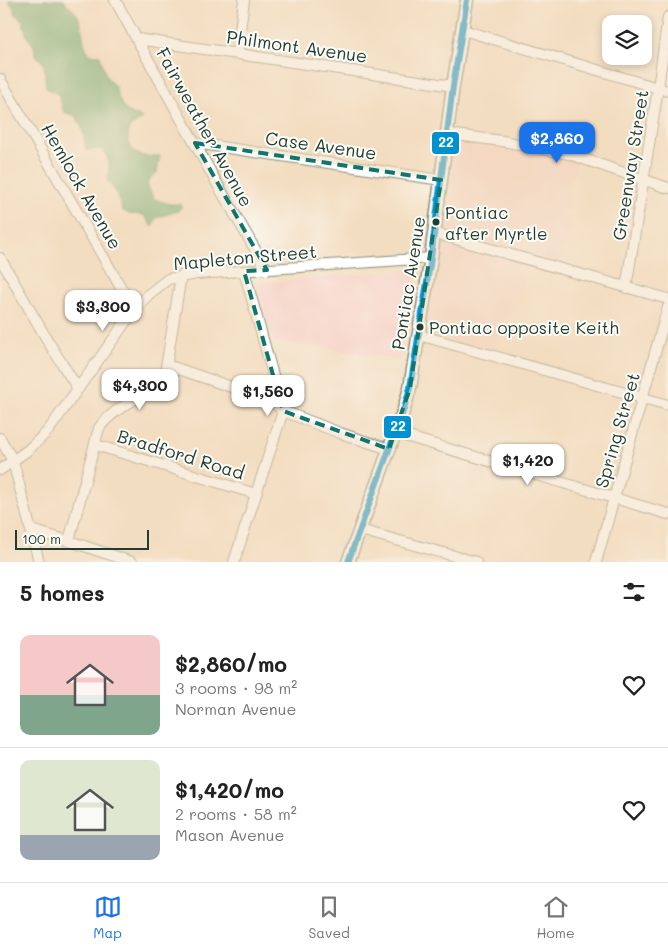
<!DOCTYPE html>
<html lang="en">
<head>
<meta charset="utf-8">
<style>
	:root { --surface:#fff; --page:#f6f6f6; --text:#222; --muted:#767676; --line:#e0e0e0; --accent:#1a73e8 }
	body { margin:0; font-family:Mali,sans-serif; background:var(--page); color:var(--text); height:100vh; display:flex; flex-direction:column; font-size:19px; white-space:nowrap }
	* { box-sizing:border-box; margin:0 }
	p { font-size:16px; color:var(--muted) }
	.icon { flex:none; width:28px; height:28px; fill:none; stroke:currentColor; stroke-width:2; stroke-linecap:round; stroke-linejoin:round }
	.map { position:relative; height:562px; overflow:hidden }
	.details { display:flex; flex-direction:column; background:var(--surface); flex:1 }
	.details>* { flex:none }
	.fabs { position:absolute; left:602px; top:15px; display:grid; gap:10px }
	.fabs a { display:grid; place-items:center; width:50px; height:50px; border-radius:10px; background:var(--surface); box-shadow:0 2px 8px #0003; font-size:25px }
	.scale { position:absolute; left:15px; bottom:12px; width:134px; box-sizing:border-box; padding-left:5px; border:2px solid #1f3d34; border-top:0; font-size:14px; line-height:18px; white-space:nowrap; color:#1f3d34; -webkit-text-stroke:4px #fdfcf7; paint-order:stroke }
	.price { position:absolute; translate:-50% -42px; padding:0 11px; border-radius:10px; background:#fff; color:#222; font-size:16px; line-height:32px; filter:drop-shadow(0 1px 2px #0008) }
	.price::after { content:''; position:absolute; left:50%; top:30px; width:15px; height:11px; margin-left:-8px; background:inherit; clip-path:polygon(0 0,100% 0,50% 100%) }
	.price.on { background:var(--accent); color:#fff }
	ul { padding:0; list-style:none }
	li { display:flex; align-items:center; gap:15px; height:125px; padding:0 20px }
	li+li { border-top:1px solid var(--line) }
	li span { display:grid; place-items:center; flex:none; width:140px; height:100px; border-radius:10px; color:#555 }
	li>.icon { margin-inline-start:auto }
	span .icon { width:60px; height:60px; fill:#fffc; stroke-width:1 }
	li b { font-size:21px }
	h2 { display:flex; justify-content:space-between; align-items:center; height:60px; padding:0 20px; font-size:21px }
	.tabs { display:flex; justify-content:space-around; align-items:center; height:70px; border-top:1px solid var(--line); background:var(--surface); font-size:14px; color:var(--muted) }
	.tabs a { display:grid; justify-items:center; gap:2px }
	.tabs .on { color:var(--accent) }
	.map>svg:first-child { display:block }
</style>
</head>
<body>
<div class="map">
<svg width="668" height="562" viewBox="0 0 668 562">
	<rect width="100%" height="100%" fill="#fdfcf7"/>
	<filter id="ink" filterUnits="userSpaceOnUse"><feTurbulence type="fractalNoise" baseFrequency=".02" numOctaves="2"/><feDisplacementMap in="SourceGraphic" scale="10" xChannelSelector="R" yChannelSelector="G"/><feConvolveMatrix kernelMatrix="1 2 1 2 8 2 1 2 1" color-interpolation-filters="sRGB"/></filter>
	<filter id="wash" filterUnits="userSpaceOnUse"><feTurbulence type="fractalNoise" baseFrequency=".0096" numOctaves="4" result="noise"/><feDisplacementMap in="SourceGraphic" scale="20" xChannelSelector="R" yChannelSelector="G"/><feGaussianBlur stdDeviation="1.12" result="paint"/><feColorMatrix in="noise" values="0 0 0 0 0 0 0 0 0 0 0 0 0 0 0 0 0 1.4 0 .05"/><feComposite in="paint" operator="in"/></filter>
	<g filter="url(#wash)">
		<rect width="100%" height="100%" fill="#f3ddc0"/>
		<g fill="#f6d2c4">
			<path d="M 447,138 L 580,156 L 570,183 L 569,197 L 570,209 L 560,214 L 570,216 L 572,224 L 570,235 L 566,241 L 566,246 L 560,267 L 528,263 L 524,282 L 523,300 L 510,304 L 512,318 L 496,322 L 498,336 L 493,352 L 418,333 Z"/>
			<path d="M 416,270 L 403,360 L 273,341 L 257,283 Z"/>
		</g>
		<path fill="#67ab6f" stroke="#437452" d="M 8,0 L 64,0 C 67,7 74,9 78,16 C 85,28 80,43 90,54 L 100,55 C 104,67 104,78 115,86 C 120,103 122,112 141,117 L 142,119 L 129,128 C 127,140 129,153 144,156 C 149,157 154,155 160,156 L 157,173 L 151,177 L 147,184 L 154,199 L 170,204 L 180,204 L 182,206 L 178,211 L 156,218 L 152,227 L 144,215 L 129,214 L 122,210 L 118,195 L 107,180 C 110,167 111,159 101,149 L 86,150 L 82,128 L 76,116 L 64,112 L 58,94 L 46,88 L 44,64 L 36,55 L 33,44 L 27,37 L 23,21 L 16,15 L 13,7 Z"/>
	</g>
	<g filter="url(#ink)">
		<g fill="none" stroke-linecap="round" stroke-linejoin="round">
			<g stroke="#898d7a" stroke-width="12">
				<g id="minor">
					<path d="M 115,0 L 219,187 L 267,270"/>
					<path d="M 463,30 L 668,91"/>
					<path d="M 137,39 L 453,86"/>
					<path d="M 237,53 L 244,0"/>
					<path d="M 0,79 L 134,310"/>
					<path d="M 448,134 L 502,141 L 569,154 L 668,188"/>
					<path d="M 195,143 L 441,180"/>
					<path d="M 434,233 L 668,299"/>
					<path d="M 0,258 L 49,343 L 78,389"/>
					<path d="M 626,288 L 658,88 L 668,17"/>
					<path d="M 419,335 L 668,405"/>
					<path d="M 167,365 L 272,401 L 283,411 L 340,433 L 389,449"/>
					<path d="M 395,433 L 668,514"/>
					<path d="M 0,438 L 13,461 L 39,562"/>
					<path d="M 96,445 L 256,494"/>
					<path d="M 0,470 L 28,450 L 48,431 L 134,310 L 149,294 L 168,279 L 197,274 L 431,258"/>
					<path d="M 31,530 L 69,541 L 132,562"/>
					<path d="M 360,530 L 476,562"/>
					<path d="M 69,541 L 99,428 C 115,406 144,397 164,379 L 181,276"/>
					<path d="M 234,562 L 283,411 L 244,271"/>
					<path d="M 596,562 L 668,307"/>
				</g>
			</g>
			<g stroke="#898d7a" stroke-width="15">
				<path id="major" d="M 348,562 L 404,409 L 410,388 L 431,258 L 453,86 L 467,0"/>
			</g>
			<use href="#minor" stroke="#fff" stroke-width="10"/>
			<use href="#major" stroke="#fff" stroke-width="12"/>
			<g stroke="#fdfcf7" stroke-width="10">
				<path id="bus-1" d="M 348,562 L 404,409 L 410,388 L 431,258 L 453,86 L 467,0"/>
			</g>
			<use href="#bus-1" stroke="#0092d0" stroke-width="6"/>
		</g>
	</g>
	<path d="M0 0H668V562H0ZM 195,143 L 441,180 L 410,388 L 389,449 L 283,411 L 244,271 L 267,270 Z" fill="#f3ddc0" fill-opacity=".55" fill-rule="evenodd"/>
	<path fill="none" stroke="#0f766e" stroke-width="4" stroke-dasharray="10 6" stroke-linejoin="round" d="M 195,143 L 441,180 L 410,388 L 389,449 L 283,411 L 244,271 L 267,270 Z"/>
	<g fill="#1f3d34" stroke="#fdfcf7" stroke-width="2">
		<circle cx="436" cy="222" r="4.5"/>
		<circle cx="420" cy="327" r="4.5"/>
	</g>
	<g text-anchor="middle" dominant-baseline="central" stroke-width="4" stroke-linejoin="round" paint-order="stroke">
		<g font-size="17" fill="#1f3d34" stroke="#fdfcf7" text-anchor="start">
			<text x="445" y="212">Pontiac<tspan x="445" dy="21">after Myrtle</tspan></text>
			<text x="429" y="327">Pontiac opposite Keith</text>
		</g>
		<g font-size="18" fill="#1f3d34" stroke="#fdfcf7">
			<text transform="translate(297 46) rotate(8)">Philmont Avenue</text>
			<text transform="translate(205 127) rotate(61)">Fairweather Avenue</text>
			<text transform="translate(321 145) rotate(8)">Case Avenue</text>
			<text transform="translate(630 165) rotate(-81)">Greenway Street</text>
			<text transform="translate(82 186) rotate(60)">Hemlock Avenue</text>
			<text transform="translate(245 257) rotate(-5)">Mapleton Street</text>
			<text transform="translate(408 283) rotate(-81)">Pontiac Avenue</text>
			<text transform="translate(617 430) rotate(-74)">Spring Street</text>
			<text transform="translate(181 454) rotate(17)">Bradford Road</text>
		</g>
	</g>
	<g stroke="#fdfcf7" stroke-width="2">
		<rect x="431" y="131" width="29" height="24" rx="5" fill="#0092d0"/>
		<rect x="383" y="415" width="29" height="24" rx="5" fill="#0092d0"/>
	</g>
	<g font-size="14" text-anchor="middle" font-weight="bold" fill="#fff">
		<text x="446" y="147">22</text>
		<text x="398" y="431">22</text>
	</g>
</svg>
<div class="fabs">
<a><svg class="icon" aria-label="layers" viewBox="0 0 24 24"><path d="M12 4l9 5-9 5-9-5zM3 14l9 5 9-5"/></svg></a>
</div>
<div class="scale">100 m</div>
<b class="price on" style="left:557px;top:164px">$2,860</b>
<b class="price" style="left:103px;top:332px">$3,300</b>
<b class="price" style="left:140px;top:411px">$4,300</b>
<b class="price" style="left:268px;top:417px">$1,560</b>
<b class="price" style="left:528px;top:486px">$1,420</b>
</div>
<section class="details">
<h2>5 homes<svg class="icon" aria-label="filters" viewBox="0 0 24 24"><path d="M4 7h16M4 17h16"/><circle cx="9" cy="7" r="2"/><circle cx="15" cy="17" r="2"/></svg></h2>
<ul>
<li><span style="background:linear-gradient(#f6c9c9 60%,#7fa58c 0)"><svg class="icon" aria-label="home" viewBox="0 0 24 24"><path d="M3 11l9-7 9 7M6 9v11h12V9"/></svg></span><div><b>$2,860/mo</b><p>3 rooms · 98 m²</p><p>Norman Avenue</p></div><svg class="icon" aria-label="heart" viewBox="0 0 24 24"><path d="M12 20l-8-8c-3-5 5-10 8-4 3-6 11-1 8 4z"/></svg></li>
<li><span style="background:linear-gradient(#dfe7d0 75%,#9aa5b1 0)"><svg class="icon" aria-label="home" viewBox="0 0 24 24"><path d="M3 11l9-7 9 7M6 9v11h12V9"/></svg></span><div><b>$1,420/mo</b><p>2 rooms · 58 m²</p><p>Mason Avenue</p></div><svg class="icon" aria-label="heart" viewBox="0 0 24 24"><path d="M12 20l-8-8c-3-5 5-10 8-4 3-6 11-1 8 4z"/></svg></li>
</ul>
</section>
<nav class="tabs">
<a class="on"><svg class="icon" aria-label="map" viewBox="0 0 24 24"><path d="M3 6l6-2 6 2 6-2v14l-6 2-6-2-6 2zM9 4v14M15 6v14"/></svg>Map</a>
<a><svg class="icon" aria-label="saved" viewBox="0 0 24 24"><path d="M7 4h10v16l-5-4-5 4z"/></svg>Saved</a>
<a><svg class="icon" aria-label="home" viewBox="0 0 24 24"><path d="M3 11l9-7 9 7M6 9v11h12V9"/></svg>Home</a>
</nav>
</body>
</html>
